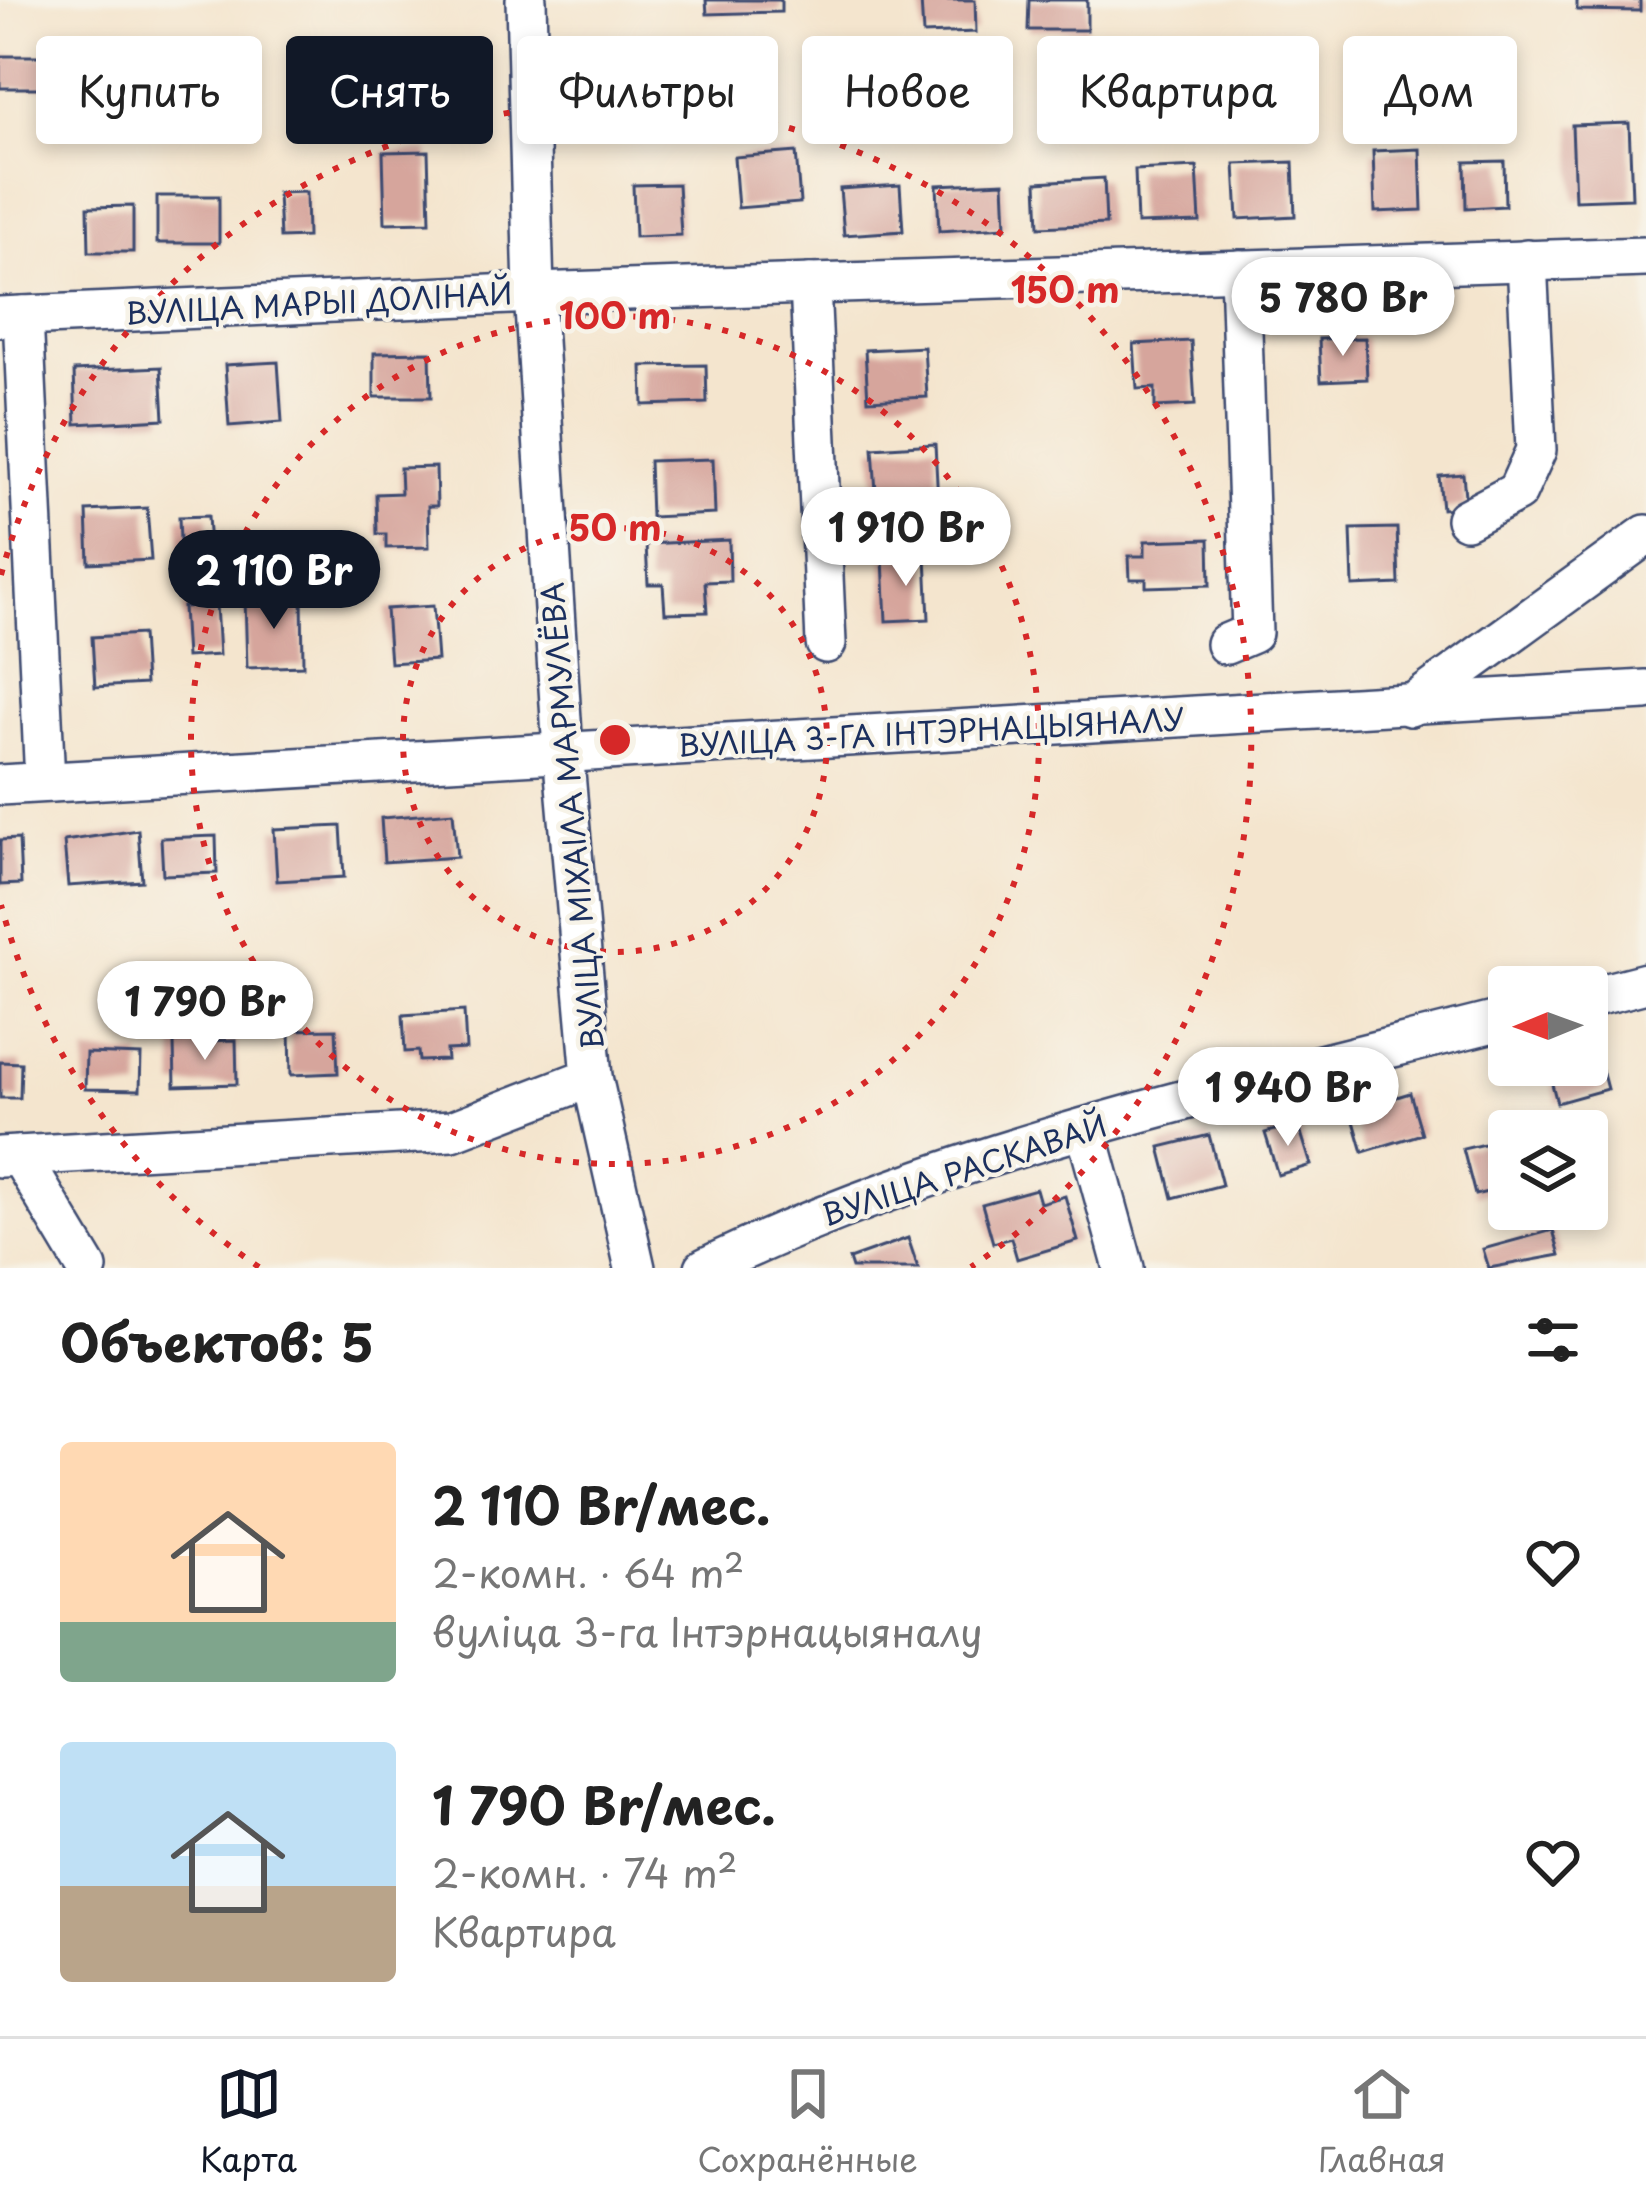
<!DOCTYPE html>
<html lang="ru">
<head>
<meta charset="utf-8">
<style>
	:root { --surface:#fff; --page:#f6f6f6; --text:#222; --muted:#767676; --line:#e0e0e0; --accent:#111827 }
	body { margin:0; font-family:"Playpen Sans",sans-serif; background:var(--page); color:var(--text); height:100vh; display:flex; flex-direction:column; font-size:45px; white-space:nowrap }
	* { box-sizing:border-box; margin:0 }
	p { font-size:39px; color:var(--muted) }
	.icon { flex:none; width:66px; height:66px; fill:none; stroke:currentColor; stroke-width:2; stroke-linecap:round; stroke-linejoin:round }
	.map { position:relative; height:1268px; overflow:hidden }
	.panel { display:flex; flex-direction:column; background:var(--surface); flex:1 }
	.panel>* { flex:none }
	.banner { position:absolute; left:36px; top:36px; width:1575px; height:108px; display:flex; gap:24px }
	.needle { width:78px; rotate:269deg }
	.controls { position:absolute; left:1488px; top:966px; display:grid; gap:24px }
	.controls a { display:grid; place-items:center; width:120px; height:120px; border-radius:12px; background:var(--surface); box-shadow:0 6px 18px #0003; font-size:60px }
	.price { position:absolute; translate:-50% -102px; padding:0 27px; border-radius:42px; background:#fff; color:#222; font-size:39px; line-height:78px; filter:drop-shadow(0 3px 6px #0008) }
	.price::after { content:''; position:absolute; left:50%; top:72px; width:36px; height:27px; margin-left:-18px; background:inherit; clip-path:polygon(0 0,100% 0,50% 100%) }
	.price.on { background:var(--accent); color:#fff }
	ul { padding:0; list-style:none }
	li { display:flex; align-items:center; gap:36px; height:300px; padding:0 60px }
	li span { display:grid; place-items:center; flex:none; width:336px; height:240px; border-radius:12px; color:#555 }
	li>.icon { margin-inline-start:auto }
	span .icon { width:144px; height:144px; fill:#fffc; stroke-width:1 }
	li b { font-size:51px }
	h2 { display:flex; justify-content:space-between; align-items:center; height:144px; padding:0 60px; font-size:51px }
	.chip { padding:0 42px; border-radius:12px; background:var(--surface); box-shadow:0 6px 18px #0003; font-size:42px; line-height:108px }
	.chip.on { background:var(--accent); color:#fff }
	.tabs { display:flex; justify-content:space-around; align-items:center; height:168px; border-top:3px solid var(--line); background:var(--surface); font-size:33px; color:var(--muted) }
	.tabs a { display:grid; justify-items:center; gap:6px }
	.tabs .on { color:var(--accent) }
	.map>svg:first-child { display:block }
</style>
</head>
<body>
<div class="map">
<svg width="1646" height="1268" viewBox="0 0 1646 1268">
	<rect width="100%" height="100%" fill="#f7f3e8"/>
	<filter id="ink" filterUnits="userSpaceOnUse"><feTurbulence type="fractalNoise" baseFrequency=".00833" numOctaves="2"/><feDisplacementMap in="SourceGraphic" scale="24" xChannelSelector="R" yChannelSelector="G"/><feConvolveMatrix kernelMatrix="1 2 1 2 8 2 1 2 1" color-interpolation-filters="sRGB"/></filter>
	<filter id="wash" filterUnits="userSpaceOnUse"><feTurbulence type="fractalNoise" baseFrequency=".004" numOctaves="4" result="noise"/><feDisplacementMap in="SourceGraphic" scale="48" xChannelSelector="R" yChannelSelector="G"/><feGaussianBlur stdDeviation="2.7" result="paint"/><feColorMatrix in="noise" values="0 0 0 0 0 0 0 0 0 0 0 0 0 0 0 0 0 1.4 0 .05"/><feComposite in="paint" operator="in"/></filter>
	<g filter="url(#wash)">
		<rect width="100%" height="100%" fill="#f4e5ce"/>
		<g id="blocks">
			<g fill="#d6a59c">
				<path d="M 706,0 L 781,0 L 781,12 L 707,14 Z"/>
				<path d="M 921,0 L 975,0 L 976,32 L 923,34 Z"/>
				<path d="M 1029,0 L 1087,0 L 1087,30 L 1028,30 Z"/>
				<path d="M 1577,0 L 1640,0 L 1640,11 L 1577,10 Z"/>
				<rect x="0" y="56" width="46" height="32"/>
				<path d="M 94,104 L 95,127 L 52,130 L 51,106 Z"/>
				<path d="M 1629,123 L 1632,198 L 1575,200 L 1572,125 Z"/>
				<path d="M 1420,149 L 1422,210 L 1375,212 L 1373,151 Z"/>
				<path d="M 428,151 L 430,222 L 385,223 L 383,152 Z"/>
				<path d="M 796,152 L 800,203 L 738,208 L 734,157 Z"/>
				<path d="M 1504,161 L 1505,206 L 1466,208 L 1465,162 Z"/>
				<path d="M 1293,162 L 1295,216 L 1238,219 L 1235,164 Z"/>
				<path d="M 1197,167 L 1200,222 L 1137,224 L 1135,170 Z"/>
				<path d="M 1104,178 L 1106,224 L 1039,227 L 1037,182 Z"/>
				<path d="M 1004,182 L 1006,227 L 939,231 L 937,185 Z"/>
				<path d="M 678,184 L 681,235 L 635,237 L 633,185 Z"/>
				<path d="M 900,185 L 903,231 L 844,235 L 840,189 Z"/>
				<path d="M 306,192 L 307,237 L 280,238 L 278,193 Z"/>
				<rect x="157" y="196" width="62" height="47"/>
				<path d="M 133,206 L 133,252 L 89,252 L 88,207 Z"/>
				<path d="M 1365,338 L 1367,379 L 1321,381 L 1319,339 Z"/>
				<path d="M 1191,341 L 1195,405 L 1155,407 L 1155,388 L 1137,389 L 1134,344 Z"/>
				<path d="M 924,347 L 927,397 L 868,400 L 865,350 Z"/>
				<path d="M 430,352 L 431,397 L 374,397 L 374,353 Z"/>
				<path d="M 278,362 L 282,422 L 229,426 L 225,365 Z"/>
				<path d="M 706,365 L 707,403 L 643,405 L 642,366 Z"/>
				<path d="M 161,367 L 164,419 L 76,424 L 74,371 Z"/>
				<path d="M 935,444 L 939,522 L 903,523 L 902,490 L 876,492 L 873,448 Z"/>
				<path d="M 713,459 L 715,514 L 651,517 L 649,461 Z"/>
				<path d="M 436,467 L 437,506 L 428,506 L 429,547 L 386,548 L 386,534 L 377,534 L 376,494 L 401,493 L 400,468 Z"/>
				<path d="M 1463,474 L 1466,507 L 1442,509 L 1439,476 Z"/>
				<path d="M 147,508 L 151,560 L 89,563 L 87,511 Z"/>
				<path d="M 208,516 L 211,563 L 181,564 L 179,517 Z"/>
				<path d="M 1397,528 L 1399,584 L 1353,586 L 1351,529 Z"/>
				<path d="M 1209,539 L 1210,585 L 1146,587 L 1146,579 L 1130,579 L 1129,556 L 1145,556 L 1145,541 Z"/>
				<path d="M 729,540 L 730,581 L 705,582 L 707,612 L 665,613 L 663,584 L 648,584 L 646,544 Z"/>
				<path d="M 926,557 L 929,619 L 886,621 L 883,559 Z"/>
				<path d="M 302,596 L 303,666 L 247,668 L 245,597 Z"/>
				<path d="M 216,605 L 219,655 L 186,657 L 183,607 Z"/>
				<path d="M 433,606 L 437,660 L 390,663 L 386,609 Z"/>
				<path d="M 142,634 L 145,684 L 95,687 L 92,637 Z"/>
				<path d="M 453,812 L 457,857 L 384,862 L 381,818 Z"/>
				<path d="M 341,826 L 344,877 L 277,881 L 274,829 Z"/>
				<path d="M 138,830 L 142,881 L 68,886 L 64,841 Z"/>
				<path d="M 216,836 L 217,873 L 163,875 L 161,838 Z"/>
				<path d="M 19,839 L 21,884 L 0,885 L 0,840 Z"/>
				<path d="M 464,1011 L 466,1049 L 446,1050 L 447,1060 L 419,1061 L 418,1051 L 405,1052 L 403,1015 Z"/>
				<path d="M 336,1029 L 338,1073 L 291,1075 L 290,1030 Z"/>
				<path d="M 236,1040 L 237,1084 L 175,1086 L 174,1042 Z"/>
				<path d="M 1594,1040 L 1607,1089 L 1557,1103 L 1547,1065 L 1587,1065 L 1587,1042 Z"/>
				<path d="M 86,1053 L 141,1055 L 140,1090 L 85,1089 Z"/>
				<path d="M 0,1062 L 21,1063 L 20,1098 L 0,1098 Z"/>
				<path d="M 1410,1093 L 1422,1134 L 1363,1152 L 1351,1111 Z"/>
				<path d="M 1298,1123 L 1311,1165 L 1278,1175 L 1265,1133 Z"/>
				<path d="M 1209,1135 L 1222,1185 L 1173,1198 L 1160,1147 Z"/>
				<path d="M 1509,1138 L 1509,1187 L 1475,1195 L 1463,1149 Z"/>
				<path d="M 1587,1178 L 1598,1212 L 1566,1220 L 1563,1209 L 1587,1209 Z"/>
				<path d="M 1036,1189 L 1040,1203 L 1065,1196 L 1078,1241 L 1017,1259 L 1011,1238 L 993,1243 L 982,1204 Z"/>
				<path d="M 1553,1230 L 1560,1255 L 1489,1268 L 1483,1249 Z"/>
				<path d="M 908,1238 L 918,1268 L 852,1268 L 849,1259 Z"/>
			</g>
		</g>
	</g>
	<g filter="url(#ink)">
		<use href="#blocks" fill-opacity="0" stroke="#3c4a6f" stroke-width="3"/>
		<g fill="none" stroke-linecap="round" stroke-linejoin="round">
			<g stroke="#3c4a6f" stroke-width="44">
				<g id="minor">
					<path d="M 526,0 L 534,293 L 563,751 L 592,1077 L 635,1268"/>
					<path d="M 810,284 L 826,643"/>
					<path d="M 23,316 L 45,782"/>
					<path d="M 0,317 L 534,293 L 1646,257"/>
					<path d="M 1466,519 L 1517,492 L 1536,450 L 1527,260"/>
					<path d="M 1226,644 L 1252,633 L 1240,270"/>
					<path d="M 1410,706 L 1646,535"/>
					<path d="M 0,785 L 1646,690"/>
					<path d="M 1587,998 L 1646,983"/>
					<path d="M 1086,1130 L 1124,1268"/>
					<path d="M 20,1156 L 87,1268"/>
					<path d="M 0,1157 L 452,1131 L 592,1077"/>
					<path d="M 705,1268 C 953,1148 1242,1086 1509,1018"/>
				</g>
			</g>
			<use href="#minor" stroke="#fff" stroke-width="39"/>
		</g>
	</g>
	<g fill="none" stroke="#d62828" stroke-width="6" stroke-dasharray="6 12">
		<circle cx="615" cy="740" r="212"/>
		<circle cx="615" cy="740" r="424"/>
		<path d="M259 1267A636 636 0 0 1 1 905M1 575A636 636 0 1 1 971 1267"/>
	</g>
	<g text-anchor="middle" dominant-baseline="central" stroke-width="9" stroke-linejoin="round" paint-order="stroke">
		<g font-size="30" fill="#1b2f5e" stroke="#f7f3e8">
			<text transform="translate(319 302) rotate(-3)">ВУЛІЦА МАРЫІ ДОЛІНАЙ</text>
			<text transform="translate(931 731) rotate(-3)">ВУЛІЦА 3-ГА ІНТЭРНАЦЫЯНАЛУ</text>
			<text transform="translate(571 816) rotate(-95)">ВУЛІЦА МІХАІЛА МАРМУЛЁВА</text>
			<text transform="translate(964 1169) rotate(-18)">ВУЛІЦА РАСКАВАЙ</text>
		</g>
	</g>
	<circle cx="615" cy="740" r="18" fill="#d62828" stroke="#f7f3e8" stroke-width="6"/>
	<g font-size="36" text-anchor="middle" font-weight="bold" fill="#d62828" stroke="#f7f3e8" stroke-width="9" stroke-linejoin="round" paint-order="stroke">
		<text x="1065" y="303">150 m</text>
		<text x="615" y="329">100 m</text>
		<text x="615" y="541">50 m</text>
	</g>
</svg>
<div class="controls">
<a><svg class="needle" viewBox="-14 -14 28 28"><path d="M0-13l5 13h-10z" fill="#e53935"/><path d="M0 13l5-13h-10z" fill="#767676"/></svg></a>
<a><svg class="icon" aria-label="layers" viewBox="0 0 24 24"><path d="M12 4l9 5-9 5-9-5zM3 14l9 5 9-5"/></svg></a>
</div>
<b class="price" style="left:1343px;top:359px">5 780 Br</b>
<b class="price" style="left:906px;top:589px">1 910 Br</b>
<b class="price on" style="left:274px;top:632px">2 110 Br</b>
<b class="price" style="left:205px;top:1063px">1 790 Br</b>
<b class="price" style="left:1288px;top:1149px">1 940 Br</b>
<div class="banner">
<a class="chip">Купить</a>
<a class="chip on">Снять</a>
<a class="chip">Фильтры</a>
<a class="chip">Новое</a>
<a class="chip">Квартира</a>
<a class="chip">Дом</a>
</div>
</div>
<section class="panel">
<h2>Объектов: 5<svg class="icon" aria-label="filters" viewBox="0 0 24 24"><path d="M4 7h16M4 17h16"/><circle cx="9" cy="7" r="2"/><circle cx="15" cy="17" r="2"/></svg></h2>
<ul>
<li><span style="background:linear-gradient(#ffd9b3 75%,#7fa58c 0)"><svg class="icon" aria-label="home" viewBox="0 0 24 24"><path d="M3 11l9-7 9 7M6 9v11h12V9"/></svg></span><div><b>2 110 Br/мес.</b><p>2-комн. · 64 m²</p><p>вуліца 3-га Інтэрнацыяналу</p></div><svg class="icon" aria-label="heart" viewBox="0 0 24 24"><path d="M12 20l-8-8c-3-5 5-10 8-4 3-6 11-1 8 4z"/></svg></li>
<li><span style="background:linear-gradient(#bfe0f5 60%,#b9a48a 0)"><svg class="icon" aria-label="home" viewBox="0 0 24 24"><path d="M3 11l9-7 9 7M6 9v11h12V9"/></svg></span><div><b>1 790 Br/мес.</b><p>2-комн. · 74 m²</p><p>Квартира</p></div><svg class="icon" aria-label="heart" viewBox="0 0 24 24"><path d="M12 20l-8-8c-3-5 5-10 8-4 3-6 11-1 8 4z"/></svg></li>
</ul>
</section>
<nav class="tabs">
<a class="on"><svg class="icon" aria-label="map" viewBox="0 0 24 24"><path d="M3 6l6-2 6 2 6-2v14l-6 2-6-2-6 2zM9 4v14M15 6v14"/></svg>Карта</a>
<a><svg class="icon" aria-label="saved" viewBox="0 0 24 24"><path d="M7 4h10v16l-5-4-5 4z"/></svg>Сохранённые</a>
<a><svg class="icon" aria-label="home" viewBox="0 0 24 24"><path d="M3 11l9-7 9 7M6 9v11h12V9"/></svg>Главная</a>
</nav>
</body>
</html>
